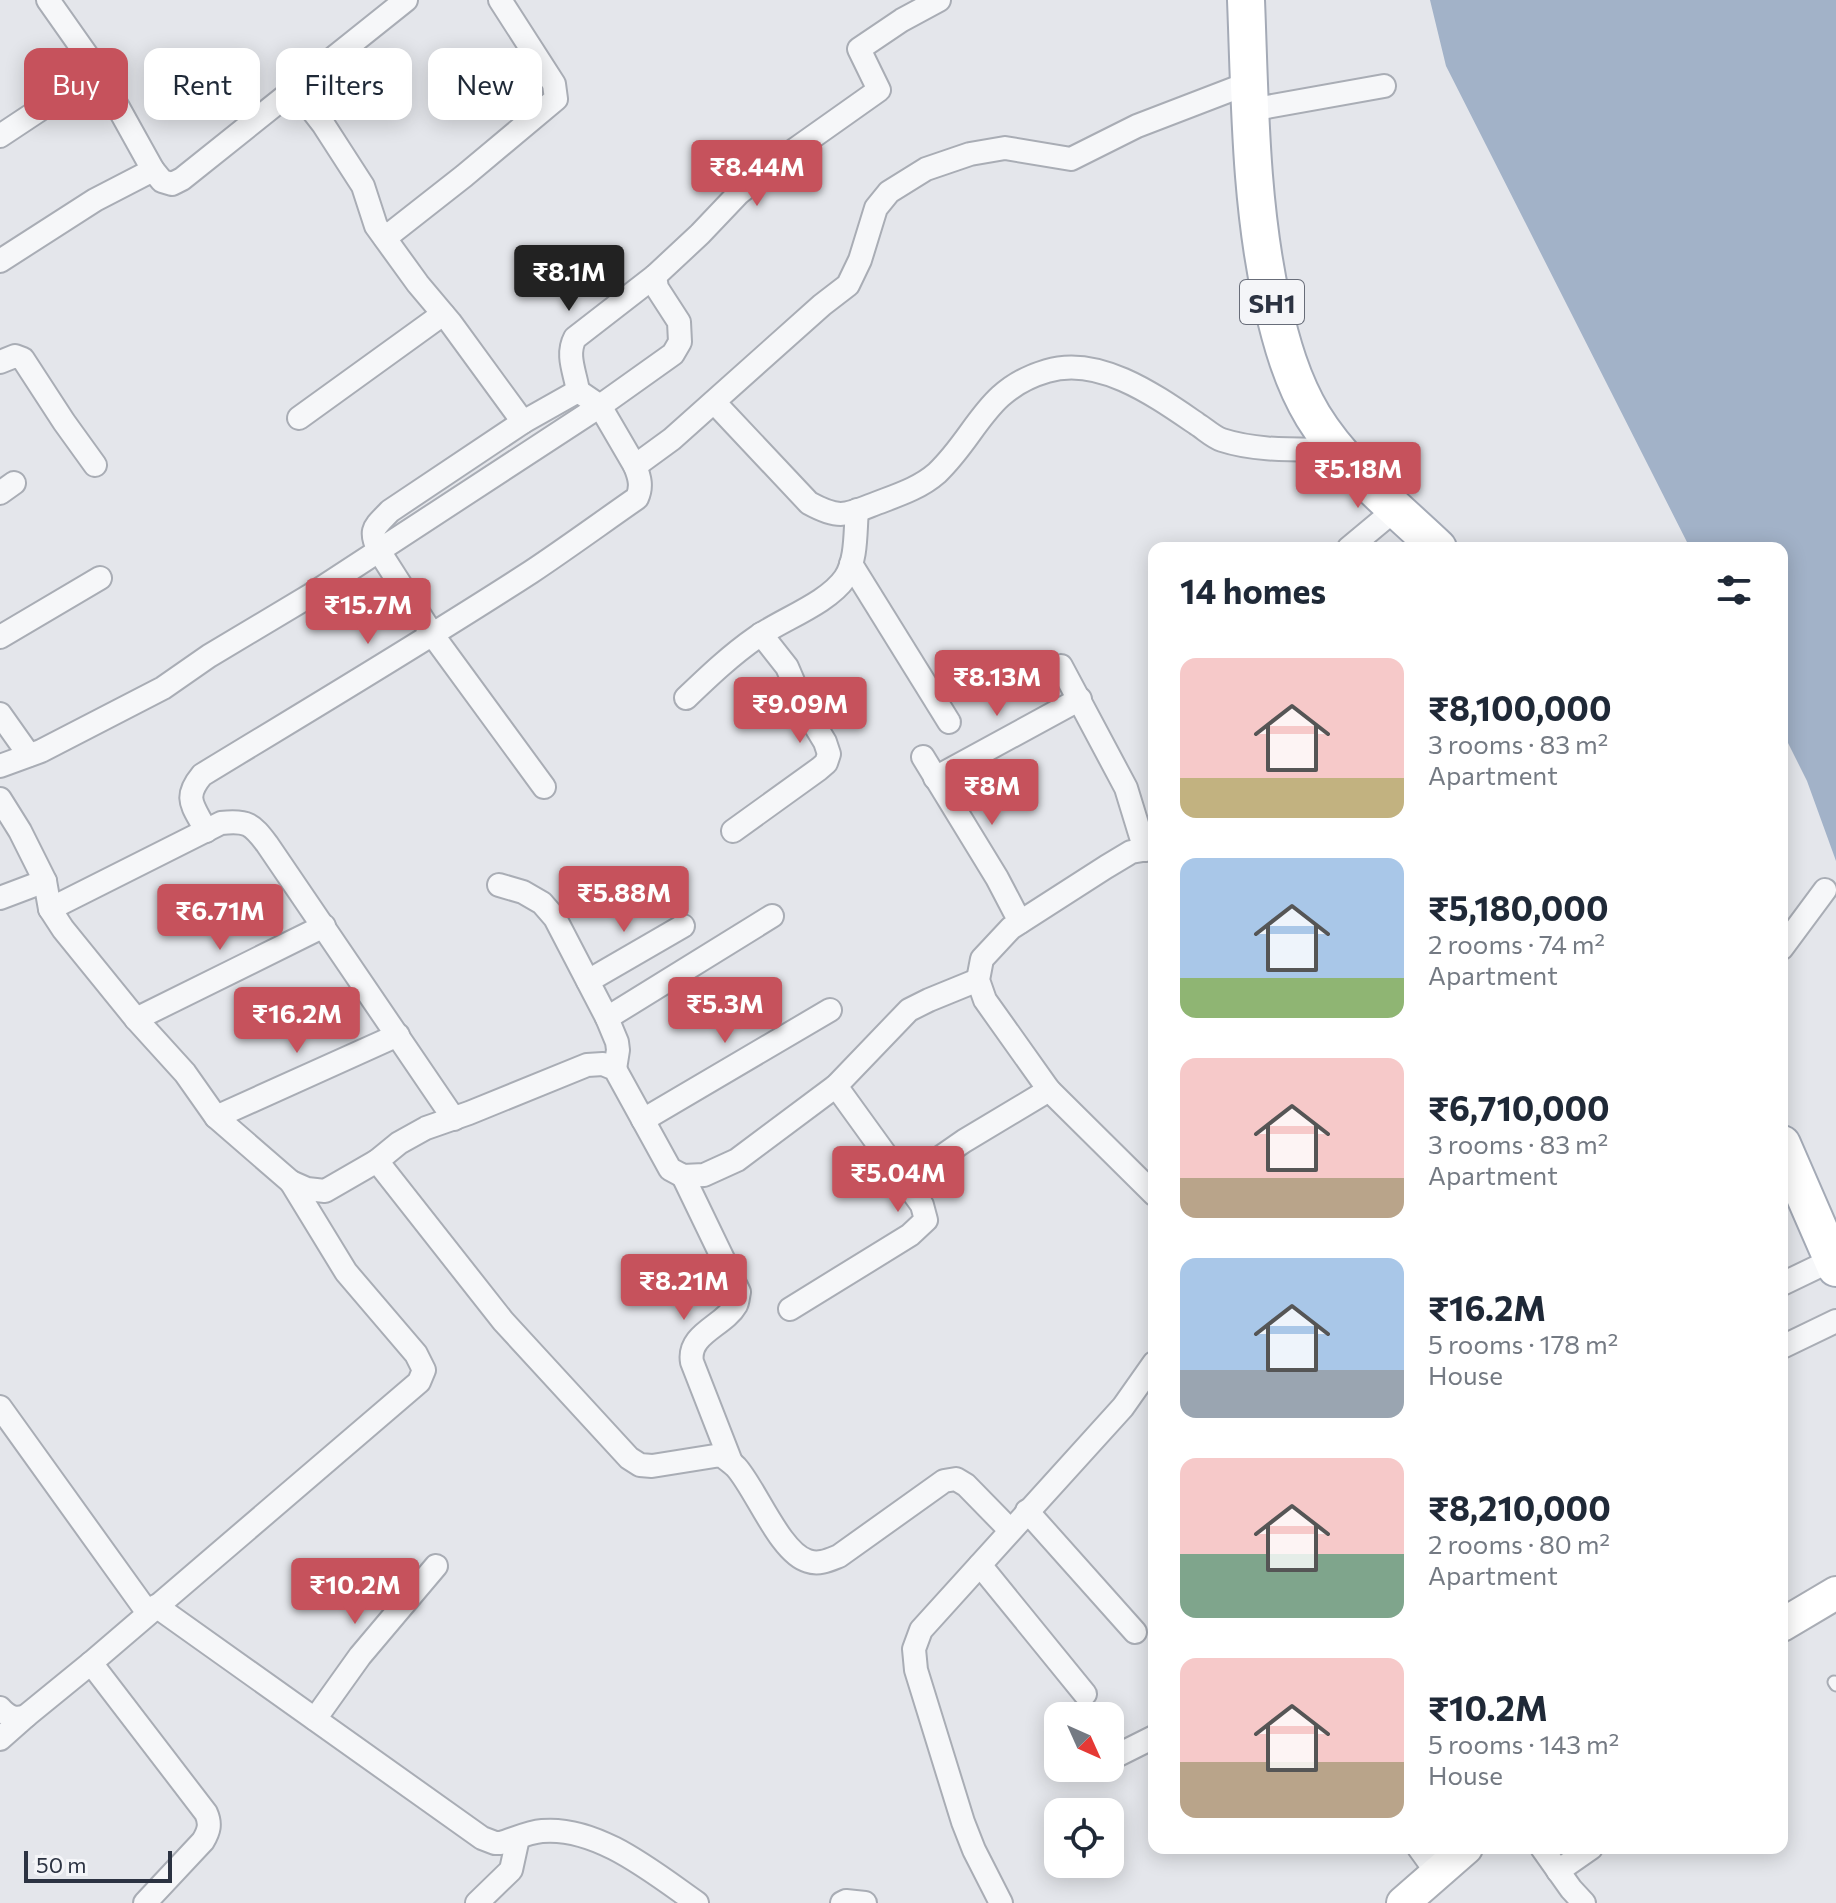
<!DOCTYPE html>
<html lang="en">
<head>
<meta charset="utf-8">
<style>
	:root { --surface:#fff; --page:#f6f6f7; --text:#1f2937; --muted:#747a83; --accent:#c6525c }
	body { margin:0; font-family:Commissioner,sans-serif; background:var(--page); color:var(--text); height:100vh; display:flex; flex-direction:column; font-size:30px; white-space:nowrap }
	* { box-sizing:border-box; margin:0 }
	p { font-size:26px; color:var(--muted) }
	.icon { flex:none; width:44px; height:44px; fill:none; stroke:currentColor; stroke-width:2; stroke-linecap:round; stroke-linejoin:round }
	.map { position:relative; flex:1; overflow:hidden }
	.details { position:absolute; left:1148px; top:542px; width:640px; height:1312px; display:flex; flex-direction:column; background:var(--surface); border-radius:16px; box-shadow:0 4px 20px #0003 }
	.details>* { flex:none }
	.top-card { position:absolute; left:24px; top:48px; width:760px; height:72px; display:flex; gap:16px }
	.needle { width:52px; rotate:135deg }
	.controls { position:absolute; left:1044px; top:1702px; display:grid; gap:16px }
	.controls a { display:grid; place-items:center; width:80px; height:80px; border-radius:16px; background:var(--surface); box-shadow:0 4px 20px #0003; font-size:40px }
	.scale { position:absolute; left:24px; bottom:20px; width:148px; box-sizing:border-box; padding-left:8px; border:4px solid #2c3342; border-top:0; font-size:22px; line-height:28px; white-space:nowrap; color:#2c3342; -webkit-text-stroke:6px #f4f5f8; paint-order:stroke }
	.price { position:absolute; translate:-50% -68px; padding:0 18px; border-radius:8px; background:var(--accent); color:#fff; font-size:26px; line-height:52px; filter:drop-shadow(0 2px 4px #0008) }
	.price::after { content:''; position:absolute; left:50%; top:48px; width:24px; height:18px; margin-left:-12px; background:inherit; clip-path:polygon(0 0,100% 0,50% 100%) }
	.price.active { background:#222; color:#fff }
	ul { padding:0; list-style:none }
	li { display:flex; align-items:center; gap:24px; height:200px; padding:0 32px }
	li span { display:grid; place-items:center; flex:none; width:224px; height:160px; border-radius:16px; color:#555 }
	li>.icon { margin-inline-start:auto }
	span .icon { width:96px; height:96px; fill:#fffc; stroke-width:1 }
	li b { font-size:34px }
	h2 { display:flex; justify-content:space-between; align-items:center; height:96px; padding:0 32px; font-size:34px }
	.tag { padding:0 28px; border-radius:16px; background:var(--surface); box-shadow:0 4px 20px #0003; font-size:28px; line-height:72px }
	.tag.active { background:var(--accent); color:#fff }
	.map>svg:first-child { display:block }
</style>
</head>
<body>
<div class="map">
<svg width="1836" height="1903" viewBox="0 0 1836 1903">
	<rect width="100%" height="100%" fill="#e4e6eb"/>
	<path fill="#a2b2c8" d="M 1430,0 L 1836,0 L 1836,861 L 1807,781 L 1782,731 L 1782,548 L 1690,548 L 1446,66 Z"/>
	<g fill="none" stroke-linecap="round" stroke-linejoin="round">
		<g stroke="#a9adb5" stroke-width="15">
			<path id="lane" d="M 1834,1682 L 1836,1685"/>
		</g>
		<g stroke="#a9adb5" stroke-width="26">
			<g id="street">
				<path d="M 48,0 L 98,71 L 153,170 L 162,181 L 172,184 L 182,179 L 406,0"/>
				<path d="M 296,89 L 323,124 L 363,186 L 376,226 L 418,284 L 450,322 L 523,422"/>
				<path d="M 1250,110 L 1384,86"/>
				<path d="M 0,136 L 98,71"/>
				<path d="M 385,238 L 464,176 L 556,99 L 554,84 L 500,0"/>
				<path d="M 0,261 L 95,200 L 153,170"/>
				<path d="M 0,362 L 15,356 L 23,359 L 64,422 L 95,465"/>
				<path d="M 578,391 C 575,372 566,355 575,338 L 655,276"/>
				<path d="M 714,402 L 809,503 C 840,520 846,515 877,503 C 898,495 920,488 937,473 C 978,434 985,389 1047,371 C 1099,355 1156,396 1197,424 C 1205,429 1213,437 1222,440 C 1259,452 1300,449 1338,450"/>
				<path d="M 299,418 L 443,314"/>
				<path d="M 635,466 L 672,439 L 822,305 L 848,285 L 860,260 L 876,208 L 889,192 L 926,169 L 970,154 L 1005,148 L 1071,159 L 1137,126 L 1249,83"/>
				<path d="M 0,493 L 14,483"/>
				<path d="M 1349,548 L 1397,508"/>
				<path d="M 851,564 L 949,722"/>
				<path d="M 0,637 L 100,578"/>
				<path d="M 1061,666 L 1126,788 L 1145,850"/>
				<path d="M 686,698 C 709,676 731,655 757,637 C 783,619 828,603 845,578 C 857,560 855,531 857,510"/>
				<path d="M 0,714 L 29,755"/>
				<path d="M 923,757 L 997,878 L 1020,922"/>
				<path d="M 0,766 L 41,751 L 163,688 L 209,656 L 311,595 L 600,406 L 673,354 L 680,342 L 679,322 L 657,288 L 655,276 L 700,234 L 739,193 L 790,153 L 879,90 L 859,49 L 902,20 L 939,0"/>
				<path d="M 935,778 L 1080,699"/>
				<path d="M 0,799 L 20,831 L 45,881 L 50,909 L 63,929 L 136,1019 L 185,1073 L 216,1117 L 291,1182 L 307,1189 L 325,1191 L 377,1161 L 399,1143 L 426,1128 L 469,1113 L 587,1065 L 603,1064 L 615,1069 L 670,1169 L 683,1176 L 704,1175 L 737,1160 L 836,1086 L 909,1010 L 929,1000 L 978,980"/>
				<path d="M 206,831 C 194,806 182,799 202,775 C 312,708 423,642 531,572 C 567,548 601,523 637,498 C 642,487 640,478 635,466 L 600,406 L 578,391 L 523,422 L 390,511 C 375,527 368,529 379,551 L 432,634 L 544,787"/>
				<path d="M 733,831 L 819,769 L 826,763 L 829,754 L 825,742 L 805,709 L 787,667 L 761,634"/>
				<path d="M 1154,848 L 1131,852 L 1106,867 L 1011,928 L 982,959 L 978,980 L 985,1000 L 1049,1090 L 1154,1194"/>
				<path d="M 499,885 L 523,892 L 542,903 L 555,918 L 607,1018 L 617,1042 L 618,1050 L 615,1069"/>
				<path d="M 0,898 L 45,881"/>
				<path d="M 50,909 L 221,823 C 247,820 252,824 267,844 L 454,1119"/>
				<path d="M 1782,948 L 1825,890"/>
				<path d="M 588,981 L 683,926"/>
				<path d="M 607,1018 L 772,916"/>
				<path d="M 136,1019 L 324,926"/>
				<path d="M 216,1117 L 398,1035"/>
				<path d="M 643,1120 L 830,1010"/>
				<path d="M 377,1161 L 503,1321 L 629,1458 L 640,1465 L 652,1466 L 721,1455 C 726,1459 731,1462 736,1467 C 756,1489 780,1553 808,1561 C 819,1565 829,1560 839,1556 L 944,1481 L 956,1479 L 966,1485 L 1010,1530"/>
				<path d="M 683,1176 L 739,1292 C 738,1296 738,1301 736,1305 C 724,1326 687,1334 692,1362 L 731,1462"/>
				<path d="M 905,1182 L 964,1141 L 1049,1090"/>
				<path d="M 1782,1284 L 1832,1260"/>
				<path d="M 790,1309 L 910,1235 L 926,1220 L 922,1205 L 836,1086"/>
				<path d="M 1782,1347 L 1836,1321"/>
				<path d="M 0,1407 L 148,1613"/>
				<path d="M 1027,1511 L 1135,1632"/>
				<path d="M 980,1565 L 1085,1694"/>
				<path d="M 156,1606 L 482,1838 L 495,1843 L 501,1843 C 514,1839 529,1832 542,1831 C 598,1826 654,1873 697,1903"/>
				<path d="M 91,1663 L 206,1813 C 211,1824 209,1831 203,1841 L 145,1903"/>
				<path d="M 0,1708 C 8,1717 15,1720 26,1716 L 91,1663 L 419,1382 L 424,1370 L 416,1354 L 346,1272 L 291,1182"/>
				<path d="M 315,1719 L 360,1656 L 436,1566"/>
				<path d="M 0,1739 L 26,1716"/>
				<path d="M 1118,1755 L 1154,1737"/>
				<path d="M 1419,1848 L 1437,1873"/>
				<path d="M 1542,1848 L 1571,1889 L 1584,1903"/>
				<path d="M 1558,1871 L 1591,1848"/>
				<path d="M 477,1903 L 511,1870 L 518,1838"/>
				<path d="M 842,1903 L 846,1901 L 865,1903"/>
				<path d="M 1001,1903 L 974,1850 L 963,1822 L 916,1670 L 914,1649 L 921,1630 L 1123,1407 L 1154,1363"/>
			</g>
		</g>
		<g stroke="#a9adb5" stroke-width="36">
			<g id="secondary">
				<path d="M 1782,1625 L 1836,1593"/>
				<path d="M 1403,1903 L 1466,1848"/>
			</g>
		</g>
		<g stroke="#a4aab6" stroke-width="40">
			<g id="primary">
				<path d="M 1246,0 C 1250,101 1250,203 1272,302 C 1281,342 1292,381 1313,416 C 1344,467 1395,507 1438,548"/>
				<path d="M 1782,1144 L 1836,1268"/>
			</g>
		</g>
		<use href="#lane" stroke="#f6f7f9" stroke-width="11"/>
		<use href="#street" stroke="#f6f7f9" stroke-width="22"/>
		<use href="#secondary" stroke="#fff" stroke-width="32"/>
		<use href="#primary" stroke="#fff" stroke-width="36"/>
	</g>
	<g text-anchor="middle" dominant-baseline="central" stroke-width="8" stroke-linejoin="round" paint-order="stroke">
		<rect fill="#f4f5f8" stroke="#686d79" stroke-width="2" x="1240" y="280" width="64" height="44" rx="6"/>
		<g font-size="26" font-weight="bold" fill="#2c3342">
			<text x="1272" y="302">SH1</text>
		</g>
	</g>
</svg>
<div class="controls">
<a><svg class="needle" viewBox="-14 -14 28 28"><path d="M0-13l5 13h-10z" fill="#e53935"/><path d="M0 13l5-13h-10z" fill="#747a83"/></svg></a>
<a><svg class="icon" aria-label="locate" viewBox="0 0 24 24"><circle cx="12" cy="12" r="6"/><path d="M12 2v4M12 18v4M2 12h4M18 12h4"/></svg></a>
</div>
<div class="scale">50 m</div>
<b class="price" style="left:757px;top:208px">₹8.44M</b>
<b class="price active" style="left:569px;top:313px">₹8.1M</b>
<b class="price" style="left:1358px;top:510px">₹5.18M</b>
<b class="price" style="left:368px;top:646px">₹15.7M</b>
<b class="price" style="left:997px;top:718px">₹8.13M</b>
<b class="price" style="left:800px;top:745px">₹9.09M</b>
<b class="price" style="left:992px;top:827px">₹8M</b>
<b class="price" style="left:624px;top:934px">₹5.88M</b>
<b class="price" style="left:220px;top:952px">₹6.71M</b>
<b class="price" style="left:725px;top:1045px">₹5.3M</b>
<b class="price" style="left:297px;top:1055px">₹16.2M</b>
<b class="price" style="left:898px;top:1214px">₹5.04M</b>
<b class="price" style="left:684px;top:1322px">₹8.21M</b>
<b class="price" style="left:355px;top:1626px">₹10.2M</b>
<div class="top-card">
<a class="tag active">Buy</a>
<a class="tag">Rent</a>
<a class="tag">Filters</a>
<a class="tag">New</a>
</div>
<section class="details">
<h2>14 homes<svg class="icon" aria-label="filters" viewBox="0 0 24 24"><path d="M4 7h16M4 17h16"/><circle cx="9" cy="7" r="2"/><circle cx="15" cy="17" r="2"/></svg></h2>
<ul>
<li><span style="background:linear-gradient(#f6c9c9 75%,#c2b280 0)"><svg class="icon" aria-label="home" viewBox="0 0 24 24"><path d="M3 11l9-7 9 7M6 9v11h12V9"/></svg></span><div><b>₹8,100,000</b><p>3 rooms · 83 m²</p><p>Apartment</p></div></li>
<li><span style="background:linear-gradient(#a9c7e8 75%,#8fb573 0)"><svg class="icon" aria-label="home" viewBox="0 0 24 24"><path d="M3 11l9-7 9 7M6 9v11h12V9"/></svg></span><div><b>₹5,180,000</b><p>2 rooms · 74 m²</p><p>Apartment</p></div></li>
<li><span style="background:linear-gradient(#f6c9c9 75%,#b9a48a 0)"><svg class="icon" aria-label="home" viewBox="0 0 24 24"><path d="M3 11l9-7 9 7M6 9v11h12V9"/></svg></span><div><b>₹6,710,000</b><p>3 rooms · 83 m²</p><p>Apartment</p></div></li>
<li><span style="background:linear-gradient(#a9c7e8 70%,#9aa5b1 0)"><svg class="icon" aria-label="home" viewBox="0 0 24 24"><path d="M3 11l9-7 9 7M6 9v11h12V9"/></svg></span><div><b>₹16.2M</b><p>5 rooms · 178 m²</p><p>House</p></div></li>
<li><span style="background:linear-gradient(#f6c9c9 60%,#7fa58c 0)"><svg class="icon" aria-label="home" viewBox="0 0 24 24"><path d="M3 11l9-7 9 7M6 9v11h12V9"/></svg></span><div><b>₹8,210,000</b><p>2 rooms · 80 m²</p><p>Apartment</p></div></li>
<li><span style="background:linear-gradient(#f6c9c9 65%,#b9a48a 0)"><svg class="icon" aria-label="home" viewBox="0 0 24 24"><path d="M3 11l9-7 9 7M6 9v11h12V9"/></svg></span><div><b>₹10.2M</b><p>5 rooms · 143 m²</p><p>House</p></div></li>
</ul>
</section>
</div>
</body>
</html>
